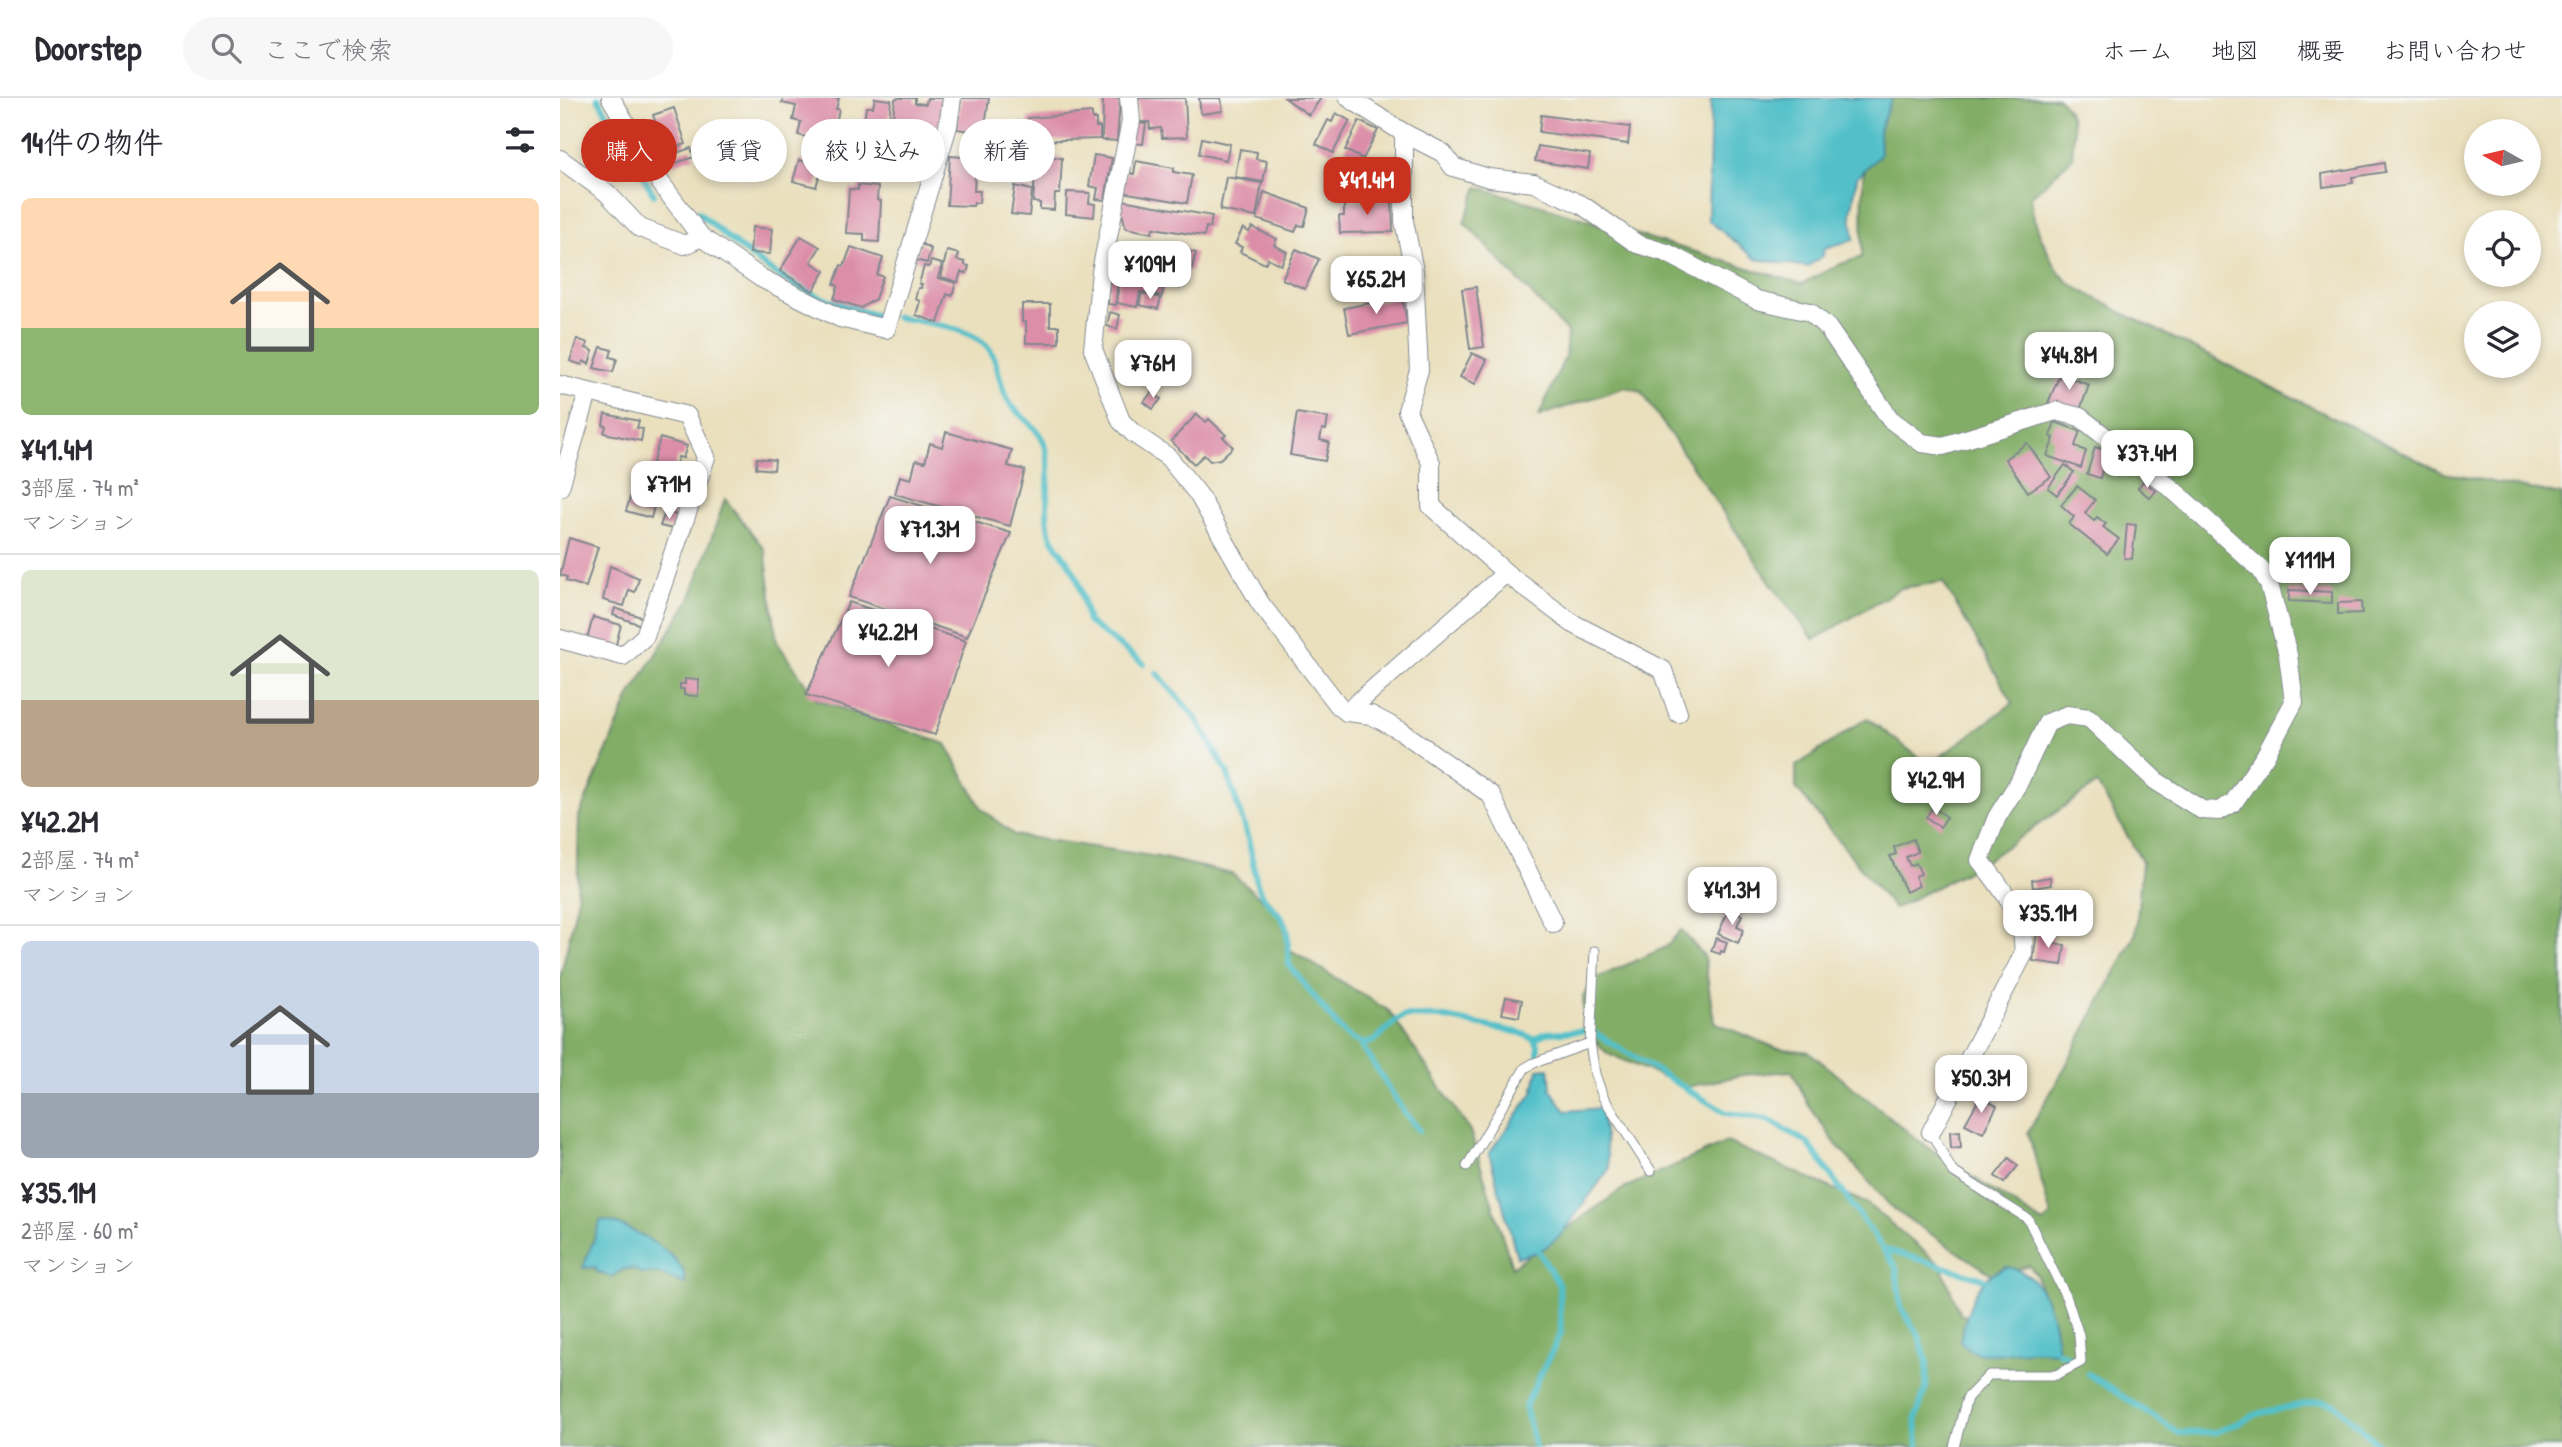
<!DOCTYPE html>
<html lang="ja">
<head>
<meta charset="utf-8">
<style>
	:root { --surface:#fff; --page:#f7f7f7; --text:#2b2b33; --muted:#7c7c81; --line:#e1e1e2; --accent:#c8321e }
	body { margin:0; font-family:"Patrick Hand","Klee One",sans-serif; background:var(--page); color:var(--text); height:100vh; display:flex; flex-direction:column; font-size:26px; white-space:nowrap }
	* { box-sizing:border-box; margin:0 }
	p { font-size:23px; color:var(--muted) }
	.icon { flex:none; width:38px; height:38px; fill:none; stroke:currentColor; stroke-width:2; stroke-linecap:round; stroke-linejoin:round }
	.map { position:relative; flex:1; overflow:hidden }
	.sheet { display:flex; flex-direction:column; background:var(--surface); width:560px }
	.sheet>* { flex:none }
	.hud { position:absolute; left:21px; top:21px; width:665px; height:63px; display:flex; gap:14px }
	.needle { width:46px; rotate:278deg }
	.buttons { position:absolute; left:1904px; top:21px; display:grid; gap:14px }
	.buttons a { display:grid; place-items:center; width:77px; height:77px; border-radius:50%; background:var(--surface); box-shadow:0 4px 10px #0003; font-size:35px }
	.price { position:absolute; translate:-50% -60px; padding:0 16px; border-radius:14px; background:#fff; color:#222; font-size:23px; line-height:46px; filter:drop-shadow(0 2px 4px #0008) }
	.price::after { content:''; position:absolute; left:50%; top:42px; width:21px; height:16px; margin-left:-10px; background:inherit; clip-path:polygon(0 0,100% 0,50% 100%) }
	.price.selected { background:var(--accent); color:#fff }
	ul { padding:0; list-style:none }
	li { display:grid; align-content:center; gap:14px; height:371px; padding:0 21px }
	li+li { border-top:2px solid var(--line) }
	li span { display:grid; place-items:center; height:217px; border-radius:10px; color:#555 }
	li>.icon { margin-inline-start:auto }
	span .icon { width:126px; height:126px; fill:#fffc; stroke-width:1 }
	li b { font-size:30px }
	h2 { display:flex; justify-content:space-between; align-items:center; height:84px; padding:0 21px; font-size:30px }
	.tag { padding:0 24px; border-radius:32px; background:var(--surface); box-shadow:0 4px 10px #0003; font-size:24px; line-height:63px }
	.tag.selected { background:var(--accent); color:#fff }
	header { display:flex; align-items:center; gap:42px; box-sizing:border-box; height:98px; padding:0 35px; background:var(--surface); border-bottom:2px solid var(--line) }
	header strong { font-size:33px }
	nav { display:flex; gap:38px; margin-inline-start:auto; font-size:24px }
	.search { width:490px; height:63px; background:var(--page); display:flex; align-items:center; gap:18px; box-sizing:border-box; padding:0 24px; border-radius:38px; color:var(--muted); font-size:26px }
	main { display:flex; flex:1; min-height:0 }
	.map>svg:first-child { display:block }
</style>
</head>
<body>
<header>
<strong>Doorstep</strong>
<div class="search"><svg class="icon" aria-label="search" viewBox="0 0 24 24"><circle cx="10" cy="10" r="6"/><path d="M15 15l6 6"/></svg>ここで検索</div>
<nav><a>ホーム</a><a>地図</a><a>概要</a><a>お問い合わせ</a></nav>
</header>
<main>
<section class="sheet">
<h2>14件の物件<svg class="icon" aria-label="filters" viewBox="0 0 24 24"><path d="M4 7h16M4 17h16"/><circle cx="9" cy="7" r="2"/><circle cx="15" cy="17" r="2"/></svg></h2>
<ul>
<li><span style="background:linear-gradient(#ffd9b3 60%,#8fb573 0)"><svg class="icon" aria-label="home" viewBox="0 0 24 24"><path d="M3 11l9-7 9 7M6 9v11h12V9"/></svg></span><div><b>¥41.4M</b><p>3部屋 · 74 m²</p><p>マンション</p></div></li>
<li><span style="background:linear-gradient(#dfe7d0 60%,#b9a48a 0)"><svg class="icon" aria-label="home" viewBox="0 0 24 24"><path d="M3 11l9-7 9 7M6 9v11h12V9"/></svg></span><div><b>¥42.2M</b><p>2部屋 · 74 m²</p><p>マンション</p></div></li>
<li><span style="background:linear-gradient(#c9d6e8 70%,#9aa5b1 0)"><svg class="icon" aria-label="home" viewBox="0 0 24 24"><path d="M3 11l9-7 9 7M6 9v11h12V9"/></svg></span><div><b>¥35.1M</b><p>2部屋 · 60 m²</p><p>マンション</p></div></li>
</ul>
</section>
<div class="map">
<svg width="2002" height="1349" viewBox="0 0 2002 1349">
	<rect width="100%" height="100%" fill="#f6f6f2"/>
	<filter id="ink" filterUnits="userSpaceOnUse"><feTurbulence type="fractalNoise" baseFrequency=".0143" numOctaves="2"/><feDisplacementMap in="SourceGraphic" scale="14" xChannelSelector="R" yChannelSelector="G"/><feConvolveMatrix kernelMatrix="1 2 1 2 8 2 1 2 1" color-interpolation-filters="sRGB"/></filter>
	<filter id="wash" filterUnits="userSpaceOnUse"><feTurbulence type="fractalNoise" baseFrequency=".00686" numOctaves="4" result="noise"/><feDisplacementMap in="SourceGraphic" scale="28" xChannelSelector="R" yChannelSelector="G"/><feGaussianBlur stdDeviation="1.57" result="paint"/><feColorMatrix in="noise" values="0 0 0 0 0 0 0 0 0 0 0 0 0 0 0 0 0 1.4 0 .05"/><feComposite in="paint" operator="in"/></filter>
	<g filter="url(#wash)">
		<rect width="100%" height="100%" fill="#eae0be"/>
		<path fill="#82ad66" stroke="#4e6e62" stroke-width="2" d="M 1323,0 L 1498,0 C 1517,17 1514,36 1512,60 L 1471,99 C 1470,120 1494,175 1511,186 C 1526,196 1543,204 1559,213 L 1884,375 L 2002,397 L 2002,1349 L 0,1349 L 0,881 L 17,804 L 19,718 L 70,598 L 131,499 L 165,401 L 205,452 L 217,544 L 257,602 L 386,646 L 422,711 L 454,737 L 598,759 L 672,776 L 721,817 L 729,851 L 829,913 L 910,1033 L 952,1169 L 1064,1090 L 1167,1044 L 1306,1105 L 1381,1167 L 1400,1216 L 1436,1231 L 1487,1212 L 1477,1178 L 1469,1167 L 1436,1179 L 1333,1111 L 1275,1045 L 1248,1006 L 1232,973 L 1183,977 L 1127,989 L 1048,956 L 1024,932 L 1023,898 L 1035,881 L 1106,849 L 1121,832 L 1144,858 L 1154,924 L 1216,950 L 1249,954 L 1364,1047 L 1483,1125 L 1491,1118 L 1468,1034 L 1502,975 L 1576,835 L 1582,763 L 1537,686 L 1424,764 L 1334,811 L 1236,690 L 1236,668 L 1307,620 L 1369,667 L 1453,605 L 1383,484 L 1341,490 L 1254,542 L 1213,488 L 1081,293 L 1065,289 L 979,318 L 1005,259 L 1007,234 L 904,124 L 918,89 L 1242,186 L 1278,167 L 1302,159 L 1303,79 Z"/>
		<g fill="#53c0c9" stroke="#377894" stroke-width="2">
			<path d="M 1151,0 L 1332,0 L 1319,32 L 1320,57 L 1297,79 L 1291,116 L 1294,142 L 1264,150 L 1263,158 L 1247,169 L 1196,161 L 1148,122 Z"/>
			<path d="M 989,970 L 991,992 L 1006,1013 L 1041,1010 L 1049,1071 L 1000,1138 L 979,1154 L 957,1159 L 929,1055 L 973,995 L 978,971 Z"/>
			<path d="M 41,1122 C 63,1124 116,1153 124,1175 C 126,1179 125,1182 125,1186 L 97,1175 L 82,1176 L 74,1171 L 64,1171 L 51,1179 L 36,1173 L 35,1169 L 23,1170 Z"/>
			<path d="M 1447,1169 C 1486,1175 1494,1220 1498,1254 C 1487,1253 1475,1252 1463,1253 C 1442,1254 1412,1264 1400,1242 C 1409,1211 1413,1180 1447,1169 Z"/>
		</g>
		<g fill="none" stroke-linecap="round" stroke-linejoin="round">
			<g stroke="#53c0c9" stroke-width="6">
				<path d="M 38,0 L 94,97"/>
				<path d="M 138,114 C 173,145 209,176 253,196 C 273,205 294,211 315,217"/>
				<path d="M 336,219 C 362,224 415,229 430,252 C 440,267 438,289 451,307 C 462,320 479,330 485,347 C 493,373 484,401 488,427 C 490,444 509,461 516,478 C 522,492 524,509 528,524 L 584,566"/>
				<path d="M 597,575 L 636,620 L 667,674 L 689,744 L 697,786 L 702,797 L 722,820 L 727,831 L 729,867 L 778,929 L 791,941 L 805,946 L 814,943 L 837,922 L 845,918 L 880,919 L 961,935 L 974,941 L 978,947 L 978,958"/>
				<path d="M 1035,935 L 1166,1015 L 1207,1021 L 1248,1045 L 1336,1169 L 1341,1210 L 1359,1238 L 1367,1264 L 1366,1289 L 1356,1320 L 1358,1349"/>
				<path d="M 974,941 L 986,935 L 1024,933"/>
				<path d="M 801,946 L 842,1011 L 859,1032"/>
				<path d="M 1325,1151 L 1424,1181"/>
				<path d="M 1498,1254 L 1509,1259"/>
				<path d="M 1528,1276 L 1619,1335 L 1657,1334 L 1700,1315 L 1760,1303 L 1775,1306 L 1821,1349"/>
				<path d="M 975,1349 L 965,1308 L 1001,1235 L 999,1187 L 979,1154"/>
			</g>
		</g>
		<g id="blocks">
			<g fill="#dc8da8">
				<path d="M 224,0 L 279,0 L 276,11 L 279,11 L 272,45 L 238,37 L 241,24 L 233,22 L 236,8 L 222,5 Z"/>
				<path d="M 315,0 L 331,2 L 325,66 L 299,62 L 306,9 L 313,9 Z"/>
				<path d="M 339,0 L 355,0 L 355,5 L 366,6 L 367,0 L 384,0 L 380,30 L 352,28 L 351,45 L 330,43 L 335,1 Z"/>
				<path d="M 401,0 L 429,0 L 424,35 L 397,31 Z"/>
				<path d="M 543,0 L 560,0 L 557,43 L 542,42 Z"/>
				<path d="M 578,0 L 625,0 L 627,39 L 602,40 L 601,30 L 590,31 L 589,24 L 579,24 Z"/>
				<path d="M 639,0 L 661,0 L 663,13 L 641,16 Z"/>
				<path d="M 725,0 L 761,0 L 749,17 Z"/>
				<path d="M 114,10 L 126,46 L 98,55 L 88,25 L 95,23 L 93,17 Z"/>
				<path d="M 532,15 L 532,21 L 536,21 L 536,29 L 540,29 L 540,41 L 468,43 L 468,20 Z"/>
				<path d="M 776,15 L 790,23 L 773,55 L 756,46 L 768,22 L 772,24 Z"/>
				<path d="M 981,17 L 1070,29 L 1068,46 L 979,34 Z"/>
				<path d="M 799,23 L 818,32 L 803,61 L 785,52 Z"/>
				<path d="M 572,25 L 586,26 L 583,46 L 569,45 Z"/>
				<path d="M 354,34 L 377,40 L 374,53 L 350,47 Z"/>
				<path d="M 287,35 L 301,36 L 297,61 L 270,55 L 271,49 L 277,50 L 278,45 L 286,46 Z"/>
				<path d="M 642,40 L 670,46 L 666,62 L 639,56 Z"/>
				<path d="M 978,48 L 1030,56 L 1028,71 L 975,63 Z"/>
				<path d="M 131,50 L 134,59 L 107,68 L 105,59 Z"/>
				<path d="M 680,51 L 697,54 L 696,61 L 707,63 L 703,84 L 675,79 Z"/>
				<path d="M 534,57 L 552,60 L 545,102 L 536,101 L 538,90 L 529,88 Z"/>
				<path d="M 390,58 L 416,60 L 414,93 L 420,93 L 419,105 L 414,105 L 413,108 L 387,107 Z"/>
				<path d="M 481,58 L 502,60 L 500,96 L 495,96 L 494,112 L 480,111 L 480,105 L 473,104 L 475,76 L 480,76 Z"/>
				<path d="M 239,62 L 262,68 L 256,89 L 233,83 Z"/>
				<path d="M 359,63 L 368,66 L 364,80 L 355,77 Z"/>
				<path d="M 576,63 L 614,70 L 613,74 L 632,77 L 627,105 L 562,94 L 566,74 L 574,76 Z"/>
				<path d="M 828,65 L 829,89 L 789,90 L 789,77 L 794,76 L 794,66 Z"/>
				<path d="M 1824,65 L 1825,74 L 1792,79 L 1793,85 L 1763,89 L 1762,76 Z"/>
				<path d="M 666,79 L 702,85 L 696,119 L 660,112 Z"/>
				<path d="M 298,87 L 318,89 L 317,102 L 321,103 L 319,144 L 304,143 L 304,136 L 286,135 L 289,91 L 298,92 Z"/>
				<path d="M 455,88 L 472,92 L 469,118 L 451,116 Z"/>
				<path d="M 507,94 L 530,95 L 529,105 L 535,106 L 534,119 L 506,116 Z"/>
				<path d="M 704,94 L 749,110 L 744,128 L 738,127 L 735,134 L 697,121 Z"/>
				<path d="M 562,102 L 652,118 L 650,130 L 646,129 L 644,138 L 593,130 L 592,135 L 566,130 L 561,112 Z"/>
				<path d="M 784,103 L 832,103 L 833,134 L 780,135 L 779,118 L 784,118 Z"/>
				<path d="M 192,129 L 212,131 L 210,156 L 190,155 Z"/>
				<path d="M 692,129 L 717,141 L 714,147 L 727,154 L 721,167 L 708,160 L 705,166 L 680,154 L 682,149 L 675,146 L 683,130 L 689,134 Z"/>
				<path d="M 241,138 L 260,149 L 251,164 L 265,173 L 253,193 L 220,173 Z"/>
				<path d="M 360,145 L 371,151 L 367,165 L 355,162 Z"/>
				<path d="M 291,149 L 323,160 L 317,177 L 323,178 L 315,201 L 301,210 L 274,201 L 278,188 L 274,186 L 281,167 L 284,168 Z"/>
				<path d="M 613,149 L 636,155 L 631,173 L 627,172 L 624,184 L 621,183 L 620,190 L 608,187 L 609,181 L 605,180 L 602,198 L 580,194 L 577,209 L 557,205 L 561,160 L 607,168 L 607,177 Z"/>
				<path d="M 736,151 L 759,161 L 745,191 L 722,181 Z"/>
				<path d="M 552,152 L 559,152 L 556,207 L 548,206 Z"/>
				<path d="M 387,153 L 399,156 L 397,162 L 405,164 L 405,167 L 409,168 L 407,175 L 401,174 L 398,184 L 381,179 Z"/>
				<path d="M 371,163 L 382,166 L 378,180 L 396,185 L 392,198 L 387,196 L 378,225 L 356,217 L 360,203 L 355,201 L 358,190 L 361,190 L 362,186 L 359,186 L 364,168 L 369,169 Z"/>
				<path d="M 916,189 L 924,249 L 910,251 L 902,191 Z"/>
				<path d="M 582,195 L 601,200 L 598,211 L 579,207 Z"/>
				<path d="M 842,199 L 847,225 L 789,236 L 784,210 Z"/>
				<path d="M 462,206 L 490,206 L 490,228 L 499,228 L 499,245 L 466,245 L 466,224 L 462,224 Z"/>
				<path d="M 550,214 L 560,217 L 557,231 L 547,228 Z"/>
				<path d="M 17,241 L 28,245 L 26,250 L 33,253 L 29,266 L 23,263 L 22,267 L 10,263 Z"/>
				<path d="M 41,249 L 52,252 L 50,259 L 57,261 L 53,274 L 34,270 Z"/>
				<path d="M 912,255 L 927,262 L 915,286 L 900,279 Z"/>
				<path d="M 1500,276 L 1529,287 L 1520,312 L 1497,303 L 1496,308 L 1488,305 Z"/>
				<path d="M 592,294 L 601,301 L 593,311 L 584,304 Z"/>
				<path d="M 737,315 L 768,320 L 766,332 L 762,331 L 760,342 L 769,344 L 765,363 L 730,357 Z"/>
				<path d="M 45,316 L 79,323 L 77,330 L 83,331 L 81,343 L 44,335 L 46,328 L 43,327 Z"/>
				<path d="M 637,316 L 646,324 L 649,321 L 666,337 L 663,339 L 673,349 L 660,361 L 650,363 L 644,357 L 634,366 L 611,343 Z"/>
				<path d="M 1495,324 L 1520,333 L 1515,348 L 1526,353 L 1521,370 L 1487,358 L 1494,340 L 1490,338 Z"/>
				<path d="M 386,334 L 452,352 L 448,368 L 465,372 L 450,428 L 335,396 L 340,378 L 351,381 L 356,362 L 365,364 L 370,345 L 382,349 Z"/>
				<path d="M 100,340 L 127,348 L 123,360 L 118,359 L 111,384 L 89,377 Z"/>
				<path d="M 1467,345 L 1491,379 L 1468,394 L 1445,361 Z"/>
				<path d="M 1535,349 L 1548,353 L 1540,380 L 1527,376 Z"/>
				<path d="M 197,360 L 215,362 L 214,372 L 196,370 Z"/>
				<path d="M 1505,367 L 1514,374 L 1497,397 L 1488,390 Z"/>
				<path d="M 76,380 L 112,391 L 106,409 L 95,405 L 91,420 L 66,413 Z"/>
				<path d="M 1583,383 L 1596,393 L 1590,400 L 1578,390 Z"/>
				<path d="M 1517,388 L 1535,402 L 1525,415 L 1534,423 L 1537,419 L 1546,426 L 1543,429 L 1559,441 L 1547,456 L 1509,426 L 1514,419 L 1501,407 Z"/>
				<path d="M 330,398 L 451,435 L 407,539 L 289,499 Z"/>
				<path d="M 105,414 L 117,417 L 113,431 L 100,428 Z"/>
				<path d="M 1567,426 L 1576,427 L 1572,461 L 1564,460 Z"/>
				<path d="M 9,440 L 38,449 L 26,489 L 6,483 L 7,479 L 0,477 Z"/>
				<path d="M 50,468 L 79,480 L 75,494 L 69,492 L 64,508 L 43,502 Z"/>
				<path d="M 1729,492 L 1772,494 L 1772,505 L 1729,503 Z"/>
				<path d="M 289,504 L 406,543 L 375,637 L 246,597 Z"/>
				<path d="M 1801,504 L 1802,515 L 1778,516 L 1778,505 Z"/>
				<path d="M 55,510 L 84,520 L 81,527 L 53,517 Z"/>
				<path d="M 33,519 L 61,527 L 55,550 L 27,542 Z"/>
				<path d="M 125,581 L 139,582 L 138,598 L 124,597 L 124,591 L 120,591 L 120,586 L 125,586 Z"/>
				<path d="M 1373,709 L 1387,719 L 1380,729 L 1366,719 Z"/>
				<path d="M 1353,741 L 1358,754 L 1346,759 L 1350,768 L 1356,765 L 1361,776 L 1355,778 L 1359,788 L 1346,794 L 1330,758 L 1336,756 L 1334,749 Z"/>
				<path d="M 1490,779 L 1491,787 L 1473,790 L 1472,782 Z"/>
				<path d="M 1169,811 L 1182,817 L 1177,828 L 1184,831 L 1178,845 L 1158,836 Z"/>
				<path d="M 1477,834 L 1493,836 L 1492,845 L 1505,847 L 1502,867 L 1473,863 Z"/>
				<path d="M 1156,840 L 1167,844 L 1164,854 L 1161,853 L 1160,856 L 1151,853 Z"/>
				<path d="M 946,899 L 962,902 L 959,919 L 942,916 Z"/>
				<path d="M 1420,999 L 1437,1008 L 1423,1035 L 1405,1026 Z"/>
				<path d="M 1400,1033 L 1401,1049 L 1391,1050 L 1390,1034 Z"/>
				<path d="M 1449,1060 L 1458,1068 L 1444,1085 L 1435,1078 Z"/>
			</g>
		</g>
	</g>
	<g filter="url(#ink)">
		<use href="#blocks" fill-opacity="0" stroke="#82888e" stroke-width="2"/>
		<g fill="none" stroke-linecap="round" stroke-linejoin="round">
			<g stroke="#82888e" stroke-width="11">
				<g id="service">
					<path d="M 1030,945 L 1035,976 L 1043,999 L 1091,1073"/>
					<path d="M 1371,1034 L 1392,1073 L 1468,1121 L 1507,1201 L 1519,1237 L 1521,1264 L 1496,1277 L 1429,1277 L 1407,1300 L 1394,1349"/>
					<path d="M 907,1068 L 965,970 L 974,965 L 1030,945 L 1035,853"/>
				</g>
			</g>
			<g stroke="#82888e" stroke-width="20">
				<g id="minor">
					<path d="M 51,0 L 100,84 L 141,139 L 201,180 L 280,220 L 326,231 L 388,28 L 392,0"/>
					<path d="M 569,0 L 571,23 L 541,174 L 533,251 L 561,323 L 573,335 L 608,359 L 638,396 L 700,505 L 779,608 L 787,614 L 811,617 L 841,633 L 931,697 L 993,825"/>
					<path d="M 789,0 L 844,35 L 883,55 L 893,69 L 929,80 L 974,85 L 1022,107 L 1077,146 L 1107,155 L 1197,202 L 1250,214 L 1268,230 L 1330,321 L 1362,345 L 1383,348 L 1496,313 L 1520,319 L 1611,390 L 1701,472 L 1709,486 L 1728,557 L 1734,604 L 1705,658 L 1673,705 L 1659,713 L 1642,712 L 1596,683 L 1529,620 L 1507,617 L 1487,625 L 1459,684 L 1437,719 L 1420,762 C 1442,791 1467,819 1463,857 L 1371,1034"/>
					<path d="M 844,35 L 844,123 L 854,173 L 859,272 L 847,313 L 871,365 L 871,408 L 946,475 L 1012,525 L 1103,572 L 1118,615"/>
					<path d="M 0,61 L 47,95 L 80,130 L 125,147 L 141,139"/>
					<path d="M 0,287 L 127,318 L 146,359 L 85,538 L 63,558 L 0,541"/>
					<path d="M 0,389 L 28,295"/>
					<path d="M 787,614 L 946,475"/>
				</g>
			</g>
			<use href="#service" stroke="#fff" stroke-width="9"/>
			<use href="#minor" stroke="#fff" stroke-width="18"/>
		</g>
	</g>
</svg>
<div class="buttons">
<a><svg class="needle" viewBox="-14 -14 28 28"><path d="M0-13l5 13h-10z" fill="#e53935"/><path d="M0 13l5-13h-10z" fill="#7c7c81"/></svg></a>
<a><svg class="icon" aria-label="locate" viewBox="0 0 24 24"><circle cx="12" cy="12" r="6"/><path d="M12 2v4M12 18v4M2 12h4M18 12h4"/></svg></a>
<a><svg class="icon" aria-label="layers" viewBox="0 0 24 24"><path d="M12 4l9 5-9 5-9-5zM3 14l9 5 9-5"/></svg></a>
</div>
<b class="price selected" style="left:807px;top:119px">¥41.4M</b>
<b class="price" style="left:590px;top:203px">¥109M</b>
<b class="price" style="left:816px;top:218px">¥65.2M</b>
<b class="price" style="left:1509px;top:294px">¥44.8M</b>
<b class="price" style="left:593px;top:302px">¥76M</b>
<b class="price" style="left:1587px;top:392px">¥37.4M</b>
<b class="price" style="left:109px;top:423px">¥71M</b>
<b class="price" style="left:370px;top:468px">¥71.3M</b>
<b class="price" style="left:1750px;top:499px">¥111M</b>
<b class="price" style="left:328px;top:571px">¥42.2M</b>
<b class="price" style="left:1376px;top:719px">¥42.9M</b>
<b class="price" style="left:1172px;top:829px">¥41.3M</b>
<b class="price" style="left:1488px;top:852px">¥35.1M</b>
<b class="price" style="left:1421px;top:1017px">¥50.3M</b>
<div class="hud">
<a class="tag selected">購入</a>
<a class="tag">賃貸</a>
<a class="tag">絞り込み</a>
<a class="tag">新着</a>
</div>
</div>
</main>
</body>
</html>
